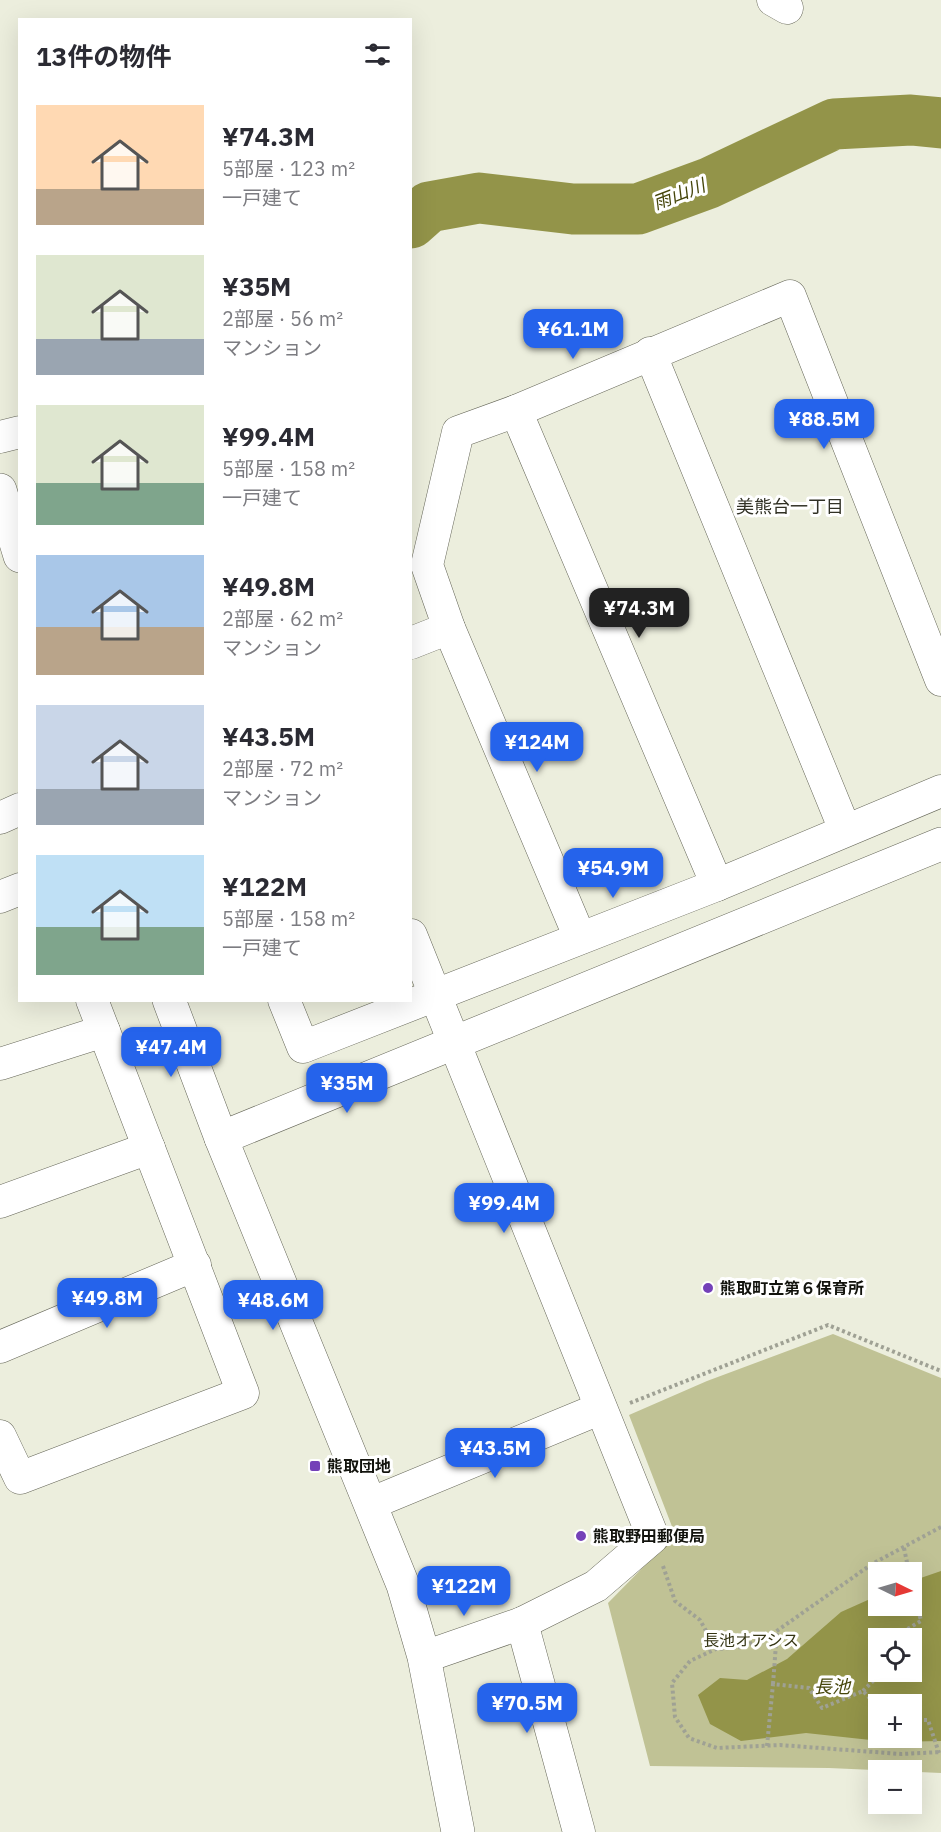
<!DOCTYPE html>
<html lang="ja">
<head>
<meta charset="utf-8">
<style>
	:root { --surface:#fff; --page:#f7f7f7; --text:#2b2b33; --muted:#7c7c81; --accent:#2563eb }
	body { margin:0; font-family:"IBM Plex Sans","Noto Sans JP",sans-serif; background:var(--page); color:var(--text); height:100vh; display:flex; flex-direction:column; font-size:22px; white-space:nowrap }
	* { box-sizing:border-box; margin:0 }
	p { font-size:20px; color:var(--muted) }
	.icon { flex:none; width:33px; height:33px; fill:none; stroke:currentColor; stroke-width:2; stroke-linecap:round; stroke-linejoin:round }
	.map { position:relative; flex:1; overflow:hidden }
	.panel { position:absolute; left:18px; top:18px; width:394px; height:984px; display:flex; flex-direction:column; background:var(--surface); border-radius:0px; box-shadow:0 6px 24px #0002 }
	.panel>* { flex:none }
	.needle { width:39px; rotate:95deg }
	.tools { position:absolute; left:868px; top:1562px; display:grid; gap:12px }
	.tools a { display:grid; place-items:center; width:54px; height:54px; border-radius:0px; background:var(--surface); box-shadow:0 6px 24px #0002; font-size:30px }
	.price { position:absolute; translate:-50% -51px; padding:0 14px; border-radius:12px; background:var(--accent); color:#fff; font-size:20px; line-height:39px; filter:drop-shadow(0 2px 3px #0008) }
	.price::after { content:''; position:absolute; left:50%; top:36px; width:18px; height:14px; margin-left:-9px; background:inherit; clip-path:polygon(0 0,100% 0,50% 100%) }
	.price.on { background:#222; color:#fff }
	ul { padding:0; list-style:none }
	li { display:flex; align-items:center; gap:18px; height:150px; padding:0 18px }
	li span { display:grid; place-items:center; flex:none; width:168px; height:120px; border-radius:0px; color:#555 }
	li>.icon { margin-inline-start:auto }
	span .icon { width:72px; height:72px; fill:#fffc; stroke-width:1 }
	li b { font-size:26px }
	h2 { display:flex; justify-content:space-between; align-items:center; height:72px; padding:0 18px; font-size:26px }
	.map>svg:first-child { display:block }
</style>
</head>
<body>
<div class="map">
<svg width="941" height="1832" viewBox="0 0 941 1832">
	<rect width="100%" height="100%" fill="#eceedd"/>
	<path fill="#c0c295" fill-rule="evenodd" d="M 833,1334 L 941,1378 L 941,1773 L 829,1768 L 650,1766 L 608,1603 L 665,1545 L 673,1529 L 629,1415 L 707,1381 ZM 879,1572 L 912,1572 L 912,1605 L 879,1605 ZM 879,1638 L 912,1638 L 912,1671 L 879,1671 ZM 879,1704 L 912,1704 L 912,1737 L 879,1737 Z"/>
	<path fill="#939449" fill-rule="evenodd" d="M 941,1571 L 941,1741 L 889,1742 L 806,1733 L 741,1741 L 710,1724 L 698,1695 L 720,1678 L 747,1680 L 787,1659 L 841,1612 L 879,1595 L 879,1605 L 912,1605 L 912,1581 ZM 879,1638 L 912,1638 L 912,1671 L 879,1671 ZM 879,1704 L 912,1704 L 912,1737 L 879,1737 Z"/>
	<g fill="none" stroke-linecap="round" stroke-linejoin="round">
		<path stroke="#939449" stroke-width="51" d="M 411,223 L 429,207 L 479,198 L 573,209 L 638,209 L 709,183 L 834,124 L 911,120 L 941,123"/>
		<g stroke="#656658" stroke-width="33">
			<g id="street">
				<path d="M 773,0 L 787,8"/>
				<path d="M 650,353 L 845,830"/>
				<path d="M 516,411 L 717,885"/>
				<path d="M 0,437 L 20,432"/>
				<path d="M 411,643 L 449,628"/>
				<path d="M 0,818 L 20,809"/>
				<path d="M 0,897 L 20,889"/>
				<path d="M 411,935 L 653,1537 L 596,1586 L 522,1623 L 424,1657"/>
				<path d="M 580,938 L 449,628 L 427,565 L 458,432 L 516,411 L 790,296 L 941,680"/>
				<path d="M 284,1000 L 303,1047 L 717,885 L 941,791"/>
				<path d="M 0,1064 L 104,1031"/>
				<path d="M 0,1202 L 149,1148"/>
				<path d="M 0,1347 L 195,1265"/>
				<path d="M 0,1436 L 20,1478 L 243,1393 L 92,1000"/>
				<path d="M 372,1503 L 599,1409"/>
				<path d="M 522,1623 L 579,1832"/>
			</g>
		</g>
		<g stroke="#656658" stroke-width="34">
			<g id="secondary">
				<path d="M 0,490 L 20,556"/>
				<path d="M 169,1000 L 221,1138 L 403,1585 L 424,1657 L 458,1832"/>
				<path d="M 221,1138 L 941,844"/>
			</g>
		</g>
		<g stroke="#9fa194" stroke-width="4" stroke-dasharray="3 3" stroke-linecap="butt">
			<path d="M 630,1403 L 828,1325 L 941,1371"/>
			<path d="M 941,1527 L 872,1564 L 771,1635 L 742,1647 L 716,1649 L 690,1661 L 672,1683 L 675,1717 L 689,1738 L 717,1748 L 780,1745 L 901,1754 L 941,1752"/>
			<path d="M 904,1548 L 909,1572"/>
			<path d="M 663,1566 L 675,1601 L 700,1620 L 716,1649"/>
			<path d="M 892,1638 L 921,1621 L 912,1583"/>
			<path d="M 773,1684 L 777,1631"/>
			<path d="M 863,1691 L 883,1671"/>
			<path d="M 912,1720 L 928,1720 L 939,1753"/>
			<path d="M 767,1746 L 773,1684 L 809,1688 L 822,1708 L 863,1691 L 879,1708"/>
		</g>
		<use href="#street" stroke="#fff" stroke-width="32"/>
		<use href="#secondary" stroke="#fff" stroke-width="33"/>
	</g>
	<g fill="#7441b8" stroke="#fff" stroke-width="2">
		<circle cx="708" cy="1288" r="6"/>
		<rect x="309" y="1460" width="12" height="12" rx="3"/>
		<circle cx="581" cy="1536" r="6"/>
	</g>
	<g text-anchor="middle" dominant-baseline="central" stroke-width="6" stroke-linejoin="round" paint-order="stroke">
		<g font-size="16" font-weight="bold" fill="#12130d" stroke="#fff" text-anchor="start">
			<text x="720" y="1288">熊取町立第６保育所</text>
			<text x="327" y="1466">熊取団地</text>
			<text x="593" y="1536">熊取野田郵便局</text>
		</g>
		<g font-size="16" fill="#353514" stroke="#fff">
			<text x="751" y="1640">長池オアシス</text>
		</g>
		<g font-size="18" font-style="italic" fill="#46460b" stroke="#fff">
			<text transform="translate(679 194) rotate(-21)">雨山川</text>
			<text x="832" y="1686">長池</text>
		</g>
		<g font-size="18" fill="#313125" stroke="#fff">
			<text x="790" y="506">美熊台一丁目</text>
		</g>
	</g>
</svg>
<div class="tools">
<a><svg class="needle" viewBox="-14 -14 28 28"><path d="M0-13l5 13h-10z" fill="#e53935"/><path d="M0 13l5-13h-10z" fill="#7c7c81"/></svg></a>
<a><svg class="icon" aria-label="locate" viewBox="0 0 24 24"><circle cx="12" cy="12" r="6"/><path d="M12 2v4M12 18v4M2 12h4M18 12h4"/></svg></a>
<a>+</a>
<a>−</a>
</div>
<b class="price" style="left:573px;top:360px">¥61.1M</b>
<b class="price" style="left:824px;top:450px">¥88.5M</b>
<b class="price on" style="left:639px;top:639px">¥74.3M</b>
<b class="price" style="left:537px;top:773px">¥124M</b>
<b class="price" style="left:613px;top:899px">¥54.9M</b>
<b class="price" style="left:171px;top:1078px">¥47.4M</b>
<b class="price" style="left:347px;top:1114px">¥35M</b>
<b class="price" style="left:504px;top:1234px">¥99.4M</b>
<b class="price" style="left:107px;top:1329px">¥49.8M</b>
<b class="price" style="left:273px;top:1331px">¥48.6M</b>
<b class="price" style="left:495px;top:1479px">¥43.5M</b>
<b class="price" style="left:464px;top:1617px">¥122M</b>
<b class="price" style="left:527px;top:1734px">¥70.5M</b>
<section class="panel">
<h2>13件の物件<svg class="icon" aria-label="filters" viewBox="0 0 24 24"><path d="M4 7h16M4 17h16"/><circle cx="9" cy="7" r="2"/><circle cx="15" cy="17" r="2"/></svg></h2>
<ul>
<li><span style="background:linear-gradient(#ffd9b3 70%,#b9a48a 0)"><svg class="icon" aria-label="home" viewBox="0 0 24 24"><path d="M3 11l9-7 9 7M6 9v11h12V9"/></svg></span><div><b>¥74.3M</b><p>5部屋 · 123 m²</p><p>一戸建て</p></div></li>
<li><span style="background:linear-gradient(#dfe7d0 70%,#9aa5b1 0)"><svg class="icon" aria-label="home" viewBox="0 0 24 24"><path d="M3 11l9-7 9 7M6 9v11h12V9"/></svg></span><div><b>¥35M</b><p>2部屋 · 56 m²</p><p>マンション</p></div></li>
<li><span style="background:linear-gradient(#dfe7d0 65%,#7fa58c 0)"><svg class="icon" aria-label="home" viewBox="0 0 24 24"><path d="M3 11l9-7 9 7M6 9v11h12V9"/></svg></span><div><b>¥99.4M</b><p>5部屋 · 158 m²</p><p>一戸建て</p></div></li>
<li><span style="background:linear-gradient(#a9c7e8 60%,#b9a48a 0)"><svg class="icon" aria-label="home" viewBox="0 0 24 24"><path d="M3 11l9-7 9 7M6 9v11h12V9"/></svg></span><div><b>¥49.8M</b><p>2部屋 · 62 m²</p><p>マンション</p></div></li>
<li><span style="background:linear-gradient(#c9d6e8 70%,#9aa5b1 0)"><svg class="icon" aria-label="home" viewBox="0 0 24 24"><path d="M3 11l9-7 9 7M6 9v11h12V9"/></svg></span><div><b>¥43.5M</b><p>2部屋 · 72 m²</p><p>マンション</p></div></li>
<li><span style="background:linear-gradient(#bfe0f5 60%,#7fa58c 0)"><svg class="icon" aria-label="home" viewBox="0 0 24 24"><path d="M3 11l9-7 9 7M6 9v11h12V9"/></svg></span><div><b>¥122M</b><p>5部屋 · 158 m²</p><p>一戸建て</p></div></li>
</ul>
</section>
</div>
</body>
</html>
